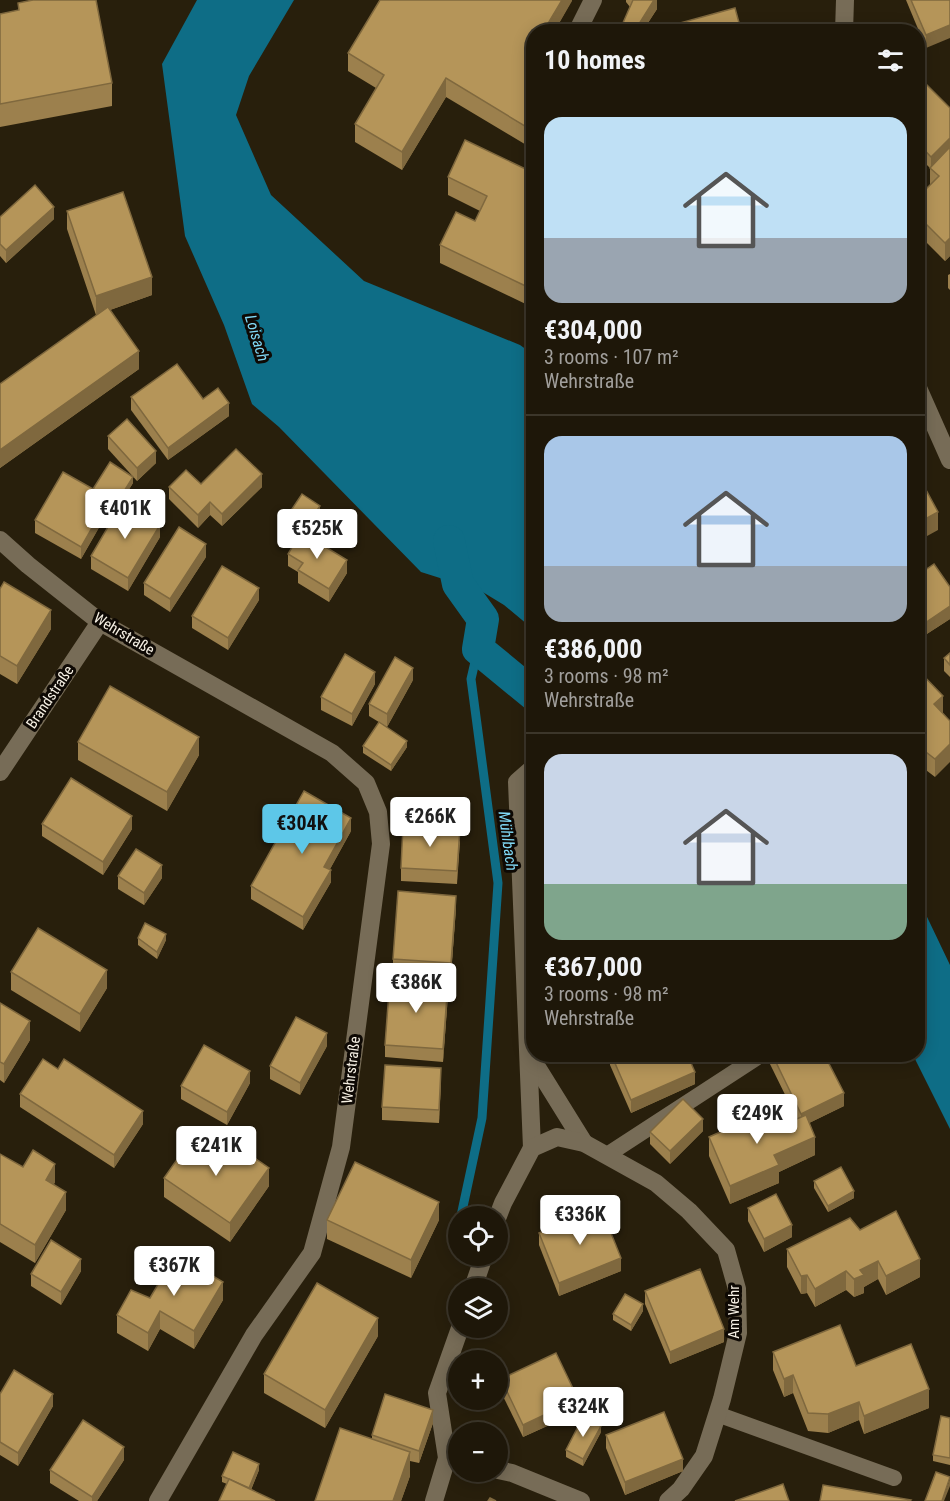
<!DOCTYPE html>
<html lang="en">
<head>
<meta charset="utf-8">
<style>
	:root { --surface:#1e1709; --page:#2b2417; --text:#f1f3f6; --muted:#a19f9c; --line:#3c362a; --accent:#5dc7e8 }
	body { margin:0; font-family:"Roboto Condensed",sans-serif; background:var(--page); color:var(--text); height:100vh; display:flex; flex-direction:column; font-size:22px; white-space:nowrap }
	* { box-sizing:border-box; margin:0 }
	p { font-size:20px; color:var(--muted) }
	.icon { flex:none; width:33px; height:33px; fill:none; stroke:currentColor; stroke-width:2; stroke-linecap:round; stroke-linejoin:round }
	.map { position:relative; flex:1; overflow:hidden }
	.drawer { position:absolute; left:526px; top:24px; width:399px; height:1038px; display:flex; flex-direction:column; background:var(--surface); border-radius:24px; box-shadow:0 3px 15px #0003,0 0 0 2px var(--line) }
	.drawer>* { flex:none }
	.buttons { position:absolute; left:448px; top:1206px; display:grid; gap:12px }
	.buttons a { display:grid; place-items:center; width:60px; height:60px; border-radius:50%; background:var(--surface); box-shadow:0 3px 15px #0003,0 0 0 2px var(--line); font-size:30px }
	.price { position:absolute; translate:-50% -51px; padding:0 14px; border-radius:6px; background:#fff; color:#222; font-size:20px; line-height:39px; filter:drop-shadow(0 2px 3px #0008) }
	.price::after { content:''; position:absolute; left:50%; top:36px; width:18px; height:14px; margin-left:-9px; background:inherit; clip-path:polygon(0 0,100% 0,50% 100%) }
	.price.on { background:var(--accent); color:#111 }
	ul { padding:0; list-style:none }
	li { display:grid; align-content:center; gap:12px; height:318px; padding:0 18px }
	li+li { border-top:2px solid var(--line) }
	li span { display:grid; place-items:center; height:186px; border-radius:18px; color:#555 }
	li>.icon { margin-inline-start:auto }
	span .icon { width:108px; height:108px; fill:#fffc; stroke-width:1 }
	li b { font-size:26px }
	h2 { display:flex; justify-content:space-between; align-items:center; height:72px; padding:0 18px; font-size:26px }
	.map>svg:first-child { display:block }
</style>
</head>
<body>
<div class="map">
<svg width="950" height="1501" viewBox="0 0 950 1501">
	<rect width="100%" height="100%" fill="#281f0c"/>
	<g fill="#0e6d86">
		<path d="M 197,0 L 294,0 L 249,76 L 236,115 L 271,195 L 364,281 L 520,345 L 534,355 L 534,630 L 504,605 L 481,591 L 421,572 L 279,427 L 252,404 L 224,325 L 185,236 L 162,64 Z"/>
		<path d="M 918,898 L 950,965 L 950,1129 L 913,1055 L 918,1054 Z"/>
	</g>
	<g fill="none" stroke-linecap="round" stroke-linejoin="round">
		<g stroke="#0e6d86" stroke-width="9">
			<path d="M 461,1216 L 482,1118 L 498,883 L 471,679 L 478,649"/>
			<path d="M 456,1243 L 459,1228"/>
		</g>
		<path stroke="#0e6d86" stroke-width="32" d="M 449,541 L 458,584 L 483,619 L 478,649 L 534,695"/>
		<g stroke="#776c57" stroke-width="16">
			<path d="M 607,1155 L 756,1058"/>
			<path d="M 717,1414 L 894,1478"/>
		</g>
		<g stroke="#776c57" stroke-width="18">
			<path d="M 577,32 L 593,0"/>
			<path d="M 844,32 L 845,0"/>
			<path d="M 918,388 L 950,460"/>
			<path d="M 0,540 L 28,565 L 100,622 L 332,753 L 366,783 L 378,812 L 381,844 L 341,1147 L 312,1253 L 254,1335 L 158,1501"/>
			<path d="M 0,772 L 100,622"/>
			<path d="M 530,1056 L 584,1143"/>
			<path d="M 532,1148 L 517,782 L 534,767"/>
			<path d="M 498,1216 L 503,1203 L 532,1148 L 557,1137 L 584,1143 L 656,1183 L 689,1211 L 726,1250 L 737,1289 L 738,1333 L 722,1399 L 704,1456 L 681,1489 L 668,1501"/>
			<path d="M 473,1288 L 484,1256"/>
			<path d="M 498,1470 L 512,1473 L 581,1501"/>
			<path d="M 434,1501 L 447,1458 L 437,1393 L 460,1328"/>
		</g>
	</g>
	<g fill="#9c804d">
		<path d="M 572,0 L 554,32 L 534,32 L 533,149 L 446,97 L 402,170 L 355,142 L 355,124 L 376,88 L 348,71 L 348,53 Z"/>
		<path d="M 626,0 L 657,0 L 657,9 L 642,32 L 619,32 L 630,7 L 626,2 Z"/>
		<path d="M 906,0 L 950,0 L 926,48 Z"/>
		<path d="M 18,3 L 112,83 L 112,106 L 0,127 L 0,14 L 18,11 Z"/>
		<path d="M 918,87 L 950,108 L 950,256 L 945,261 L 918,234 L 918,197 L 930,185 L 930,168 L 918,156 Z"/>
		<path d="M 534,173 L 534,308 L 440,263 L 440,245 L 475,221 L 480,211 L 448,195 L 448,177 Z"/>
		<path d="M 67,211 L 152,295 L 110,310 L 139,369 L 0,468 L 0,384 L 98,314 L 96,315 L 67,229 Z"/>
		<path d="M 0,217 L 54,219 L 6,263 L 0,256 Z"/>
		<path d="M 950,274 L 950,290 L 948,288 L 948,275 Z"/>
		<path d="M 131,397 L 203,399 L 229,416 L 168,460 L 131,410 Z"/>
		<path d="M 108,436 L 156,463 L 137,481 L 108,449 Z"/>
		<path d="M 133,483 L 116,510 L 109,506 L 109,510 L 81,559 L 35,533 L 35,520 L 93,489 Z"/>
		<path d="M 201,484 L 262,487 L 222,526 L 210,515 L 198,528 L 169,499 L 169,487 Z"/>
		<path d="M 320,513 L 305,534 L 288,522 L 288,515 Z"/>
		<path d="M 160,537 L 128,591 L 91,569 L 91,556 Z"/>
		<path d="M 288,554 L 347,573 L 329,602 L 298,583 L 298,572 L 288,566 Z"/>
		<path d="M 206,557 L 170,612 L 144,595 L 144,583 Z"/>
		<path d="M 918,575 L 950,587 L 950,619 L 919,639 L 918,638 Z"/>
		<path d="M 0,589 L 51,629 L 17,684 L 0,674 Z"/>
		<path d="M 259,600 L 228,650 L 192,628 L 192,616 Z"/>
		<path d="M 950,653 L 950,677 L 944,671 L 944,658 Z"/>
		<path d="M 918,672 L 943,696 L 935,777 L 922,767 L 918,771 Z"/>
		<path d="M 413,680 L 387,727 L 369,716 L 369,704 Z"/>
		<path d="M 375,684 L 352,726 L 321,710 L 321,697 Z"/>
		<path d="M 78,742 L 199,755 L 167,811 L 78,760 Z"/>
		<path d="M 363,746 L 407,747 L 391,771 L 363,753 Z"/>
		<path d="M 42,824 L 132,829 L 103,875 L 42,836 Z"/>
		<path d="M 351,831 L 330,869 L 331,882 L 303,930 L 251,899 L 251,886 Z"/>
		<path d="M 460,841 L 457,884 L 401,881 L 401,868 Z"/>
		<path d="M 118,876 L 162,878 L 144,905 L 118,889 Z"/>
		<path d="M 456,908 L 451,975 L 393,971 L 393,959 Z"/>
		<path d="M 138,938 L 166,940 L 157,959 L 138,945 Z"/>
		<path d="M 11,972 L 107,988 L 80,1032 L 11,990 Z"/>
		<path d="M 448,995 L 443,1062 L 385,1057 L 385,1045 Z"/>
		<path d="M 0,1003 L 30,1040 L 4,1083 L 0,1080 Z"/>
		<path d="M 327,1046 L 300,1095 L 270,1079 L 270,1066 Z"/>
		<path d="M 610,1054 L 687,1054 L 695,1084 L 631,1113 L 610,1065 Z"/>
		<path d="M 768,1054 L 824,1054 L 844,1106 L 809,1123 L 815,1155 L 779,1172 L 779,1183 L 730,1204 L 709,1156 L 709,1137 L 778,1127 L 797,1119 L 768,1060 Z"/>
		<path d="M 441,1080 L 439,1123 L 382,1120 L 382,1107 Z"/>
		<path d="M 250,1083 L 227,1125 L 181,1099 L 181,1086 Z"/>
		<path d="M 20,1094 L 143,1124 L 114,1168 L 20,1107 Z"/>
		<path d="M 703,1131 L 670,1164 L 650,1144 L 650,1132 Z"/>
		<path d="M 0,1154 L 23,1167 L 55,1182 L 54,1184 L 66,1210 L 35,1263 L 0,1242 Z"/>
		<path d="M 232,1159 L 269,1186 L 230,1242 L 164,1197 L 164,1178 Z"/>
		<path d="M 814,1181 L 854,1198 L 828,1212 L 814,1188 Z"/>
		<path d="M 748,1208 L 792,1237 L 764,1252 L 748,1221 Z"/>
		<path d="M 327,1220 L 439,1220 L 411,1278 L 327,1239 Z"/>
		<path d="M 860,1230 L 920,1277 L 886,1295 L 878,1279 L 864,1287 L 864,1293 L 854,1297 L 846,1290 L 815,1307 L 807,1293 L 801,1294 L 787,1267 L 787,1249 Z"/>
		<path d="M 539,1233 L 621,1271 L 559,1296 L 539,1245 Z"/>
		<path d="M 81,1271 L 61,1305 L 31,1286 L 31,1274 Z"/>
		<path d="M 645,1291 L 724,1342 L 670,1364 L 645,1304 Z"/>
		<path d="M 150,1298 L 223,1300 L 194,1349 L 160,1329 L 148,1351 L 117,1333 L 117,1315 Z"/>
		<path d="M 643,1311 L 631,1331 L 613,1320 L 613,1314 Z"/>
		<path d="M 378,1336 L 325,1428 L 264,1393 L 264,1374 Z"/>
		<path d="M 773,1352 L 856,1366 L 929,1408 L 864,1434 L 859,1420 L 828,1433 L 808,1431 L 793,1393 L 784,1397 L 773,1370 Z"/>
		<path d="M 501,1379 L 578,1412 L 523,1437 L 501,1392 Z"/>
		<path d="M 0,1394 L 53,1406 L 18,1466 L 0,1455 Z"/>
		<path d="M 950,1418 L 950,1465 L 933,1461 L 933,1455 Z"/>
		<path d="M 433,1423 L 419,1463 L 410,1461 L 410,1476 L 401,1501 L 315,1501 L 372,1439 L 372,1435 Z"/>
		<path d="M 601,1432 L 583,1466 L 566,1457 L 566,1450 Z"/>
		<path d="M 606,1435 L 683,1471 L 625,1495 L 606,1448 Z"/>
		<path d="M 124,1460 L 97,1501 L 79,1501 L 50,1483 L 50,1470 Z"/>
		<path d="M 259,1470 L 251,1490 L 227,1484 L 222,1482 L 222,1476 Z"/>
	</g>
	<g fill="#7f683e">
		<path d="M 562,0 L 572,0 L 572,1 L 554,32 L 543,32 Z"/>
		<path d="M 654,0 L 657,0 L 657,9 L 642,32 L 634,32 Z"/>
		<path d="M 950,25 L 950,38 L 926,48 L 926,35 Z"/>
		<path d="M 446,78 L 446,97 L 402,170 L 402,152 Z"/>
		<path d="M 950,138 L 950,151 L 931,169 L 931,157 Z"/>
		<path d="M 54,207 L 54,219 L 6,263 L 6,250 Z"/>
		<path d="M 950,238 L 950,256 L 945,261 L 945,243 Z"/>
		<path d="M 152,277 L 152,295 L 96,315 L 96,296 Z"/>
		<path d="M 139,351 L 139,369 L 0,468 L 0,450 Z"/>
		<path d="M 229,403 L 229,416 L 168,460 L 168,448 Z"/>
		<path d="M 156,451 L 156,463 L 137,481 L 137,468 Z"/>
		<path d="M 262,474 L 262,487 L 222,526 L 222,514 Z"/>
		<path d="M 133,477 L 133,483 L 116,510 L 116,504 Z"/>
		<path d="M 109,498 L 109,510 L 81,559 L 81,547 Z"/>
		<path d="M 210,502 L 210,515 L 198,528 L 198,515 Z"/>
		<path d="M 320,506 L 320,513 L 305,534 L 305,527 Z"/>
		<path d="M 938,512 L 938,530 L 918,541 L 918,523 Z"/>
		<path d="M 160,525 L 160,537 L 128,591 L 128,578 Z"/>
		<path d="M 206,544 L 206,557 L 170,612 L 170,599 Z"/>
		<path d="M 347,560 L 347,573 L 329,602 L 329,589 Z"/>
		<path d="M 259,588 L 259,600 L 228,650 L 228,638 Z"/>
		<path d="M 950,606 L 950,619 L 919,639 L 919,627 Z"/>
		<path d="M 51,610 L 51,629 L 17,684 L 17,666 Z"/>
		<path d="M 413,668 L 413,680 L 387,727 L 387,714 Z"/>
		<path d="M 375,672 L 375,684 L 352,726 L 352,714 Z"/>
		<path d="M 943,696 L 943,715 L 934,704 Z"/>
		<path d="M 199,737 L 199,755 L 167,811 L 167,792 Z"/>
		<path d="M 407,741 L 407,747 L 391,771 L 391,765 Z"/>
		<path d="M 950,744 L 950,762 L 935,777 L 935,759 Z"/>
		<path d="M 922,749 L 922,767 L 918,771 L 918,753 Z"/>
		<path d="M 132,816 L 132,829 L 103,875 L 103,862 Z"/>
		<path d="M 351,818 L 351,831 L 324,880 L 324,867 Z"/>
		<path d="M 162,865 L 162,878 L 144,905 L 144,893 Z"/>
		<path d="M 331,870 L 331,882 L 303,930 L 303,917 Z"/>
		<path d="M 456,896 L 456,908 L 451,975 L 451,963 Z"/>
		<path d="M 166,934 L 166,940 L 157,959 L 157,952 Z"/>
		<path d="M 107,970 L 107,988 L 80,1032 L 80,1014 Z"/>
		<path d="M 448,982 L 448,995 L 443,1062 L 443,1049 Z"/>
		<path d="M 30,1021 L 30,1040 L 4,1083 L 4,1064 Z"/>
		<path d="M 327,1033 L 327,1046 L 300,1095 L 300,1083 Z"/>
		<path d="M 441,1068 L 441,1080 L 439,1123 L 439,1110 Z"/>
		<path d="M 250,1071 L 250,1083 L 227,1125 L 227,1112 Z"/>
		<path d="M 695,1072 L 695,1084 L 631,1113 L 631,1100 Z"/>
		<path d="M 844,1093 L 844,1106 L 801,1127 L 801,1114 Z"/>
		<path d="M 143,1111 L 143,1124 L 114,1168 L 114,1155 Z"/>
		<path d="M 703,1119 L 703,1131 L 670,1164 L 670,1151 Z"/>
		<path d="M 815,1137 L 815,1155 L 779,1172 L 779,1183 L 730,1204 L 730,1186 L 774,1155 Z"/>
		<path d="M 55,1164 L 55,1182 L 46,1198 L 46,1180 Z"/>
		<path d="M 269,1168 L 269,1186 L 230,1242 L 230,1223 Z"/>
		<path d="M 854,1191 L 854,1198 L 828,1212 L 828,1206 Z"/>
		<path d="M 66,1192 L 66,1210 L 35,1263 L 35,1245 Z"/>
		<path d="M 439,1202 L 439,1220 L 411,1278 L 411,1260 Z"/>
		<path d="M 792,1225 L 792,1237 L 764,1252 L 764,1239 Z"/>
		<path d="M 621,1258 L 621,1271 L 559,1296 L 559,1283 Z"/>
		<path d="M 81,1259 L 81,1271 L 61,1305 L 61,1292 Z"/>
		<path d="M 920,1259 L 920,1277 L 886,1295 L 886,1276 Z"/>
		<path d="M 878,1261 L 878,1279 L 864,1287 L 864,1293 L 854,1297 L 854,1279 L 860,1270 Z"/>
		<path d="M 846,1271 L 846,1290 L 815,1307 L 815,1289 Z"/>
		<path d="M 807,1275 L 807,1293 L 801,1294 L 801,1276 Z"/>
		<path d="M 223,1282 L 223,1300 L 194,1349 L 194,1331 Z"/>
		<path d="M 643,1304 L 643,1311 L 631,1331 L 631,1325 Z"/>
		<path d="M 160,1311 L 160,1329 L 148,1351 L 148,1333 Z"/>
		<path d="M 378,1318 L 378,1336 L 325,1428 L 325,1410 Z"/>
		<path d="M 724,1329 L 724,1342 L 670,1364 L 670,1352 Z"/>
		<path d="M 793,1375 L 793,1393 L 784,1397 L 784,1379 Z"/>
		<path d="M 929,1389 L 929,1408 L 864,1434 L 864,1416 Z"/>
		<path d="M 53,1394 L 53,1406 L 18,1466 L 18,1453 Z"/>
		<path d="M 578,1399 L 578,1412 L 523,1437 L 523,1425 Z"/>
		<path d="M 859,1402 L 859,1420 L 828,1433 L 828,1414 Z"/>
		<path d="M 433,1410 L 433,1423 L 419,1463 L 419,1451 Z"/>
		<path d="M 601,1426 L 601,1432 L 583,1466 L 583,1459 Z"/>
		<path d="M 124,1447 L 124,1460 L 97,1501 L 92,1501 L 92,1497 Z"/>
		<path d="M 410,1452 L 410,1476 L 401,1501 L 393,1501 Z"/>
		<path d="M 683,1459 L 683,1471 L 625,1495 L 625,1482 Z"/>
		<path d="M 259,1464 L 259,1470 L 249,1494 L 249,1488 Z"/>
		<path d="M 950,1479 L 950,1486 L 944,1501 L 942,1501 Z"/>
	</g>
	<g fill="#b59559" stroke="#7f683e" stroke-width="1.5">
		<path d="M 33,0 L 96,0 L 112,83 L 0,104 L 0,14 L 19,10 L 18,3 Z"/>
		<path d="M 380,0 L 562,0 L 543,32 L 534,32 L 533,131 L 446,78 L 402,152 L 355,124 L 384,75 L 348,53 Z"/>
		<path d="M 633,0 L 654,0 L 634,32 L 619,32 Z"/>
		<path d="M 911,0 L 950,0 L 950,25 L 926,35 Z"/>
		<path d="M 735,8 L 741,30 L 765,23 L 767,32 L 682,32 L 680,23 Z"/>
		<path d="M 924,82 L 950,108 L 950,138 L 931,157 L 918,143 L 918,87 Z"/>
		<path d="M 465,140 L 534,173 L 534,290 L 440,245 L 456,212 L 475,221 L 487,196 L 448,177 Z"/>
		<path d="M 950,147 L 950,238 L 945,243 L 918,216 L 918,197 L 939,176 L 930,168 Z"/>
		<path d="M 35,185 L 54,207 L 6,250 L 0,244 L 0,217 Z"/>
		<path d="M 123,192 L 152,277 L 96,296 L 67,211 Z"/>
		<path d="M 108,307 L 139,351 L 0,450 L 0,384 Z"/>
		<path d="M 177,364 L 203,399 L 218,388 L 229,403 L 168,448 L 131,397 Z"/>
		<path d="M 127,419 L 156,451 L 137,468 L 108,436 Z"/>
		<path d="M 236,449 L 262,474 L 222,514 L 210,502 L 198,515 L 169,487 L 186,470 L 201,484 Z"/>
		<path d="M 110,462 L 133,477 L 116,504 L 109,499 L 109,498 L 93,489 Z"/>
		<path d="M 63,472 L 109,498 L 81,547 L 35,520 Z"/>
		<path d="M 918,475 L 938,512 L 918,523 Z"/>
		<path d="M 302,494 L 320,506 L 305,527 L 288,515 Z"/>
		<path d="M 122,503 L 160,525 L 128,578 L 91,556 Z"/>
		<path d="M 179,527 L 206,544 L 170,599 L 144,583 Z"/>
		<path d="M 301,532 L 347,560 L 329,589 L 298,570 L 303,563 L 288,554 Z"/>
		<path d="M 934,564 L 950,587 L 950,606 L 919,627 L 918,625 L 918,575 Z"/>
		<path d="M 222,566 L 259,588 L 228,638 L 192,616 Z"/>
		<path d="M 4,582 L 51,610 L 17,666 L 0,656 L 0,589 Z"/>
		<path d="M 950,653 L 950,665 L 944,658 Z"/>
		<path d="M 345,654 L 375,672 L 352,714 L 321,697 Z"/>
		<path d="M 395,657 L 413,668 L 387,714 L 369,704 Z"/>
		<path d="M 919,671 L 943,696 L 934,704 L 950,721 L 950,744 L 935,759 L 922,749 L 918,753 Z"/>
		<path d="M 110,686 L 199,737 L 167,792 L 78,742 Z"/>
		<path d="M 379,722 L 407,741 L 391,765 L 363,746 Z"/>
		<path d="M 71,778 L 132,816 L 103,862 L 42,824 Z"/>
		<path d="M 304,791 L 351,818 L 324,867 L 331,870 L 303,917 L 251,886 Z"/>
		<path d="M 403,826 L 460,828 L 457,871 L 401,868 Z"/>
		<path d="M 136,849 L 162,865 L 144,893 L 118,876 Z"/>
		<path d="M 398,891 L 456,896 L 451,963 L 393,959 Z"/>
		<path d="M 145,923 L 166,934 L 157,952 L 138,938 Z"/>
		<path d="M 38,928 L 107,970 L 80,1014 L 11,972 Z"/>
		<path d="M 390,978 L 448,982 L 443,1049 L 385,1045 Z"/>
		<path d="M 0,1003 L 30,1021 L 4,1064 L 0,1062 Z"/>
		<path d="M 296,1017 L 327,1033 L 300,1083 L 270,1066 Z"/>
		<path d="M 204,1045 L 250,1071 L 227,1112 L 181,1086 Z"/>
		<path d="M 611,1054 L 687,1054 L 695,1072 L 631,1100 Z"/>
		<path d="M 772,1054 L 824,1054 L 844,1093 L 801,1114 Z"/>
		<path d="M 43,1059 L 58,1069 L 64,1059 L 143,1111 L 114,1155 L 20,1094 Z"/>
		<path d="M 385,1065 L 441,1068 L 439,1110 L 382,1107 Z"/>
		<path d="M 683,1099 L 703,1119 L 670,1151 L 650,1132 Z"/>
		<path d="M 771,1110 L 778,1127 L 806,1115 L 815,1137 L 774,1155 L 779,1165 L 730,1186 L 709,1137 Z"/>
		<path d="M 195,1134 L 232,1159 L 240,1148 L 269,1168 L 230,1223 L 164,1178 Z"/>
		<path d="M 33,1150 L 55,1164 L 46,1180 L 66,1192 L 35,1245 L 0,1224 L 0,1154 L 23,1167 Z"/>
		<path d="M 355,1162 L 439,1202 L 411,1260 L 327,1220 Z"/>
		<path d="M 841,1167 L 854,1191 L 828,1206 L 814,1181 Z"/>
		<path d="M 776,1194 L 792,1225 L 764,1239 L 748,1208 Z"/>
		<path d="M 601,1208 L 621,1258 L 559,1283 L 539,1233 Z"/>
		<path d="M 896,1211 L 920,1259 L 886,1276 L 878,1261 L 860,1270 L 864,1275 L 854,1279 L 846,1271 L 815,1289 L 807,1275 L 801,1276 L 787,1249 L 850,1218 L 860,1230 Z"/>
		<path d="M 51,1240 L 81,1259 L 61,1292 L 31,1274 Z"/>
		<path d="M 176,1254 L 223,1282 L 194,1331 L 160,1311 L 148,1333 L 117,1315 L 131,1290 L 150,1298 Z"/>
		<path d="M 700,1269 L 724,1329 L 670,1352 L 645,1291 Z"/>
		<path d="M 317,1283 L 378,1318 L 325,1410 L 264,1374 Z"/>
		<path d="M 625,1294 L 643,1304 L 631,1325 L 613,1314 Z"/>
		<path d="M 840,1325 L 856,1366 L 911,1344 L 929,1389 L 864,1416 L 859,1402 L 828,1414 L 808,1413 L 793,1375 L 784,1379 L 773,1352 Z"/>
		<path d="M 556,1353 L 578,1399 L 523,1425 L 501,1379 Z"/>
		<path d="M 14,1370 L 53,1394 L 18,1453 L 0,1442 L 0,1394 Z"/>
		<path d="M 385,1394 L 433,1410 L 419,1451 L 372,1435 Z"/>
		<path d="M 664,1412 L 683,1459 L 625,1482 L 606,1435 Z"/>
		<path d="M 941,1416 L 950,1418 L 950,1458 L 933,1455 Z"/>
		<path d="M 583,1417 L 601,1426 L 583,1459 L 566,1450 Z"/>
		<path d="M 83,1420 L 124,1447 L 92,1497 L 50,1470 Z"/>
		<path d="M 340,1428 L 410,1452 L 393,1501 L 315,1501 Z"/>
		<path d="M 233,1452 L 259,1464 L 249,1488 L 222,1476 Z"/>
		<path d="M 936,1472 L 950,1477 L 942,1501 L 925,1501 Z"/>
		<path d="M 229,1479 L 275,1501 L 219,1501 Z"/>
		<path d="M 783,1484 L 789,1501 L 735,1501 Z"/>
		<path d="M 823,1485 L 911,1500 L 910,1501 L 820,1501 Z"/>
		<path d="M 490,1498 L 496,1501 L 488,1501 Z"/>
	</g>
	<g text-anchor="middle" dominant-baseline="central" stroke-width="6" stroke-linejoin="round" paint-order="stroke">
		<g font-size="15" fill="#f6f0e4" stroke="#0e0904">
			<text transform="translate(124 634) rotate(31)">Wehrstraße</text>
			<text transform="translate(50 697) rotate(-56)">Brandstraße</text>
			<text transform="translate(351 1070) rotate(-83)">Wehrstraße</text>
			<text transform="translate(734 1312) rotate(-90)">Am Wehr</text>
		</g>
		<g font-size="16" font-style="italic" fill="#80d8f5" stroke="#0e0904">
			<text transform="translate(257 338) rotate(73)">Loisach</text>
			<text transform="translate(508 841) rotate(82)">Mühlbach</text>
		</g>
	</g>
</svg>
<div class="buttons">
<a><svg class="icon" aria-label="locate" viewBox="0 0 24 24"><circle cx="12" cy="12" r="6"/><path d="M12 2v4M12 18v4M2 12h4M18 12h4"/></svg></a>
<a><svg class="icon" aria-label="layers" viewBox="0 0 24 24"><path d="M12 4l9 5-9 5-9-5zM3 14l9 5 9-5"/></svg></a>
<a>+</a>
<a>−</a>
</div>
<b class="price" style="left:125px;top:540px">€401K</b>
<b class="price" style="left:317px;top:560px">€525K</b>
<b class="price" style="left:430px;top:848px">€266K</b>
<b class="price on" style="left:302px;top:855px">€304K</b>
<b class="price" style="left:416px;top:1014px">€386K</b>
<b class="price" style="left:757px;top:1145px">€249K</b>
<b class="price" style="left:216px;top:1177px">€241K</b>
<b class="price" style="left:580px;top:1246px">€336K</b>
<b class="price" style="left:174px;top:1297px">€367K</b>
<b class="price" style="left:583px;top:1438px">€324K</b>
<section class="drawer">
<h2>10 homes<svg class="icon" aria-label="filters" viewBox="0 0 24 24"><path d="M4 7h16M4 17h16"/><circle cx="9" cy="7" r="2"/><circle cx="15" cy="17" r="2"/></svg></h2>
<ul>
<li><span style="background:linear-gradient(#bfe0f5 65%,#9aa5b1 0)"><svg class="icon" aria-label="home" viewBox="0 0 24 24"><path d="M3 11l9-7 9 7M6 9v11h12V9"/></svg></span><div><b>€304,000</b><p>3 rooms · 107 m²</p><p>Wehrstraße</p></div></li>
<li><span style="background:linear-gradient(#a9c7e8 70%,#9aa5b1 0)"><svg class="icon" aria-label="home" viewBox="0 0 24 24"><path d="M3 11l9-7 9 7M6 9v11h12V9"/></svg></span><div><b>€386,000</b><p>3 rooms · 98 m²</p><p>Wehrstraße</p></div></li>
<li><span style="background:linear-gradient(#c9d6e8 70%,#7fa58c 0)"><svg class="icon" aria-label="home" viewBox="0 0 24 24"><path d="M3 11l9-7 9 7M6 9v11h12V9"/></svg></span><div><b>€367,000</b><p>3 rooms · 98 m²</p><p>Wehrstraße</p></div></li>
</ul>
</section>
</div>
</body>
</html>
